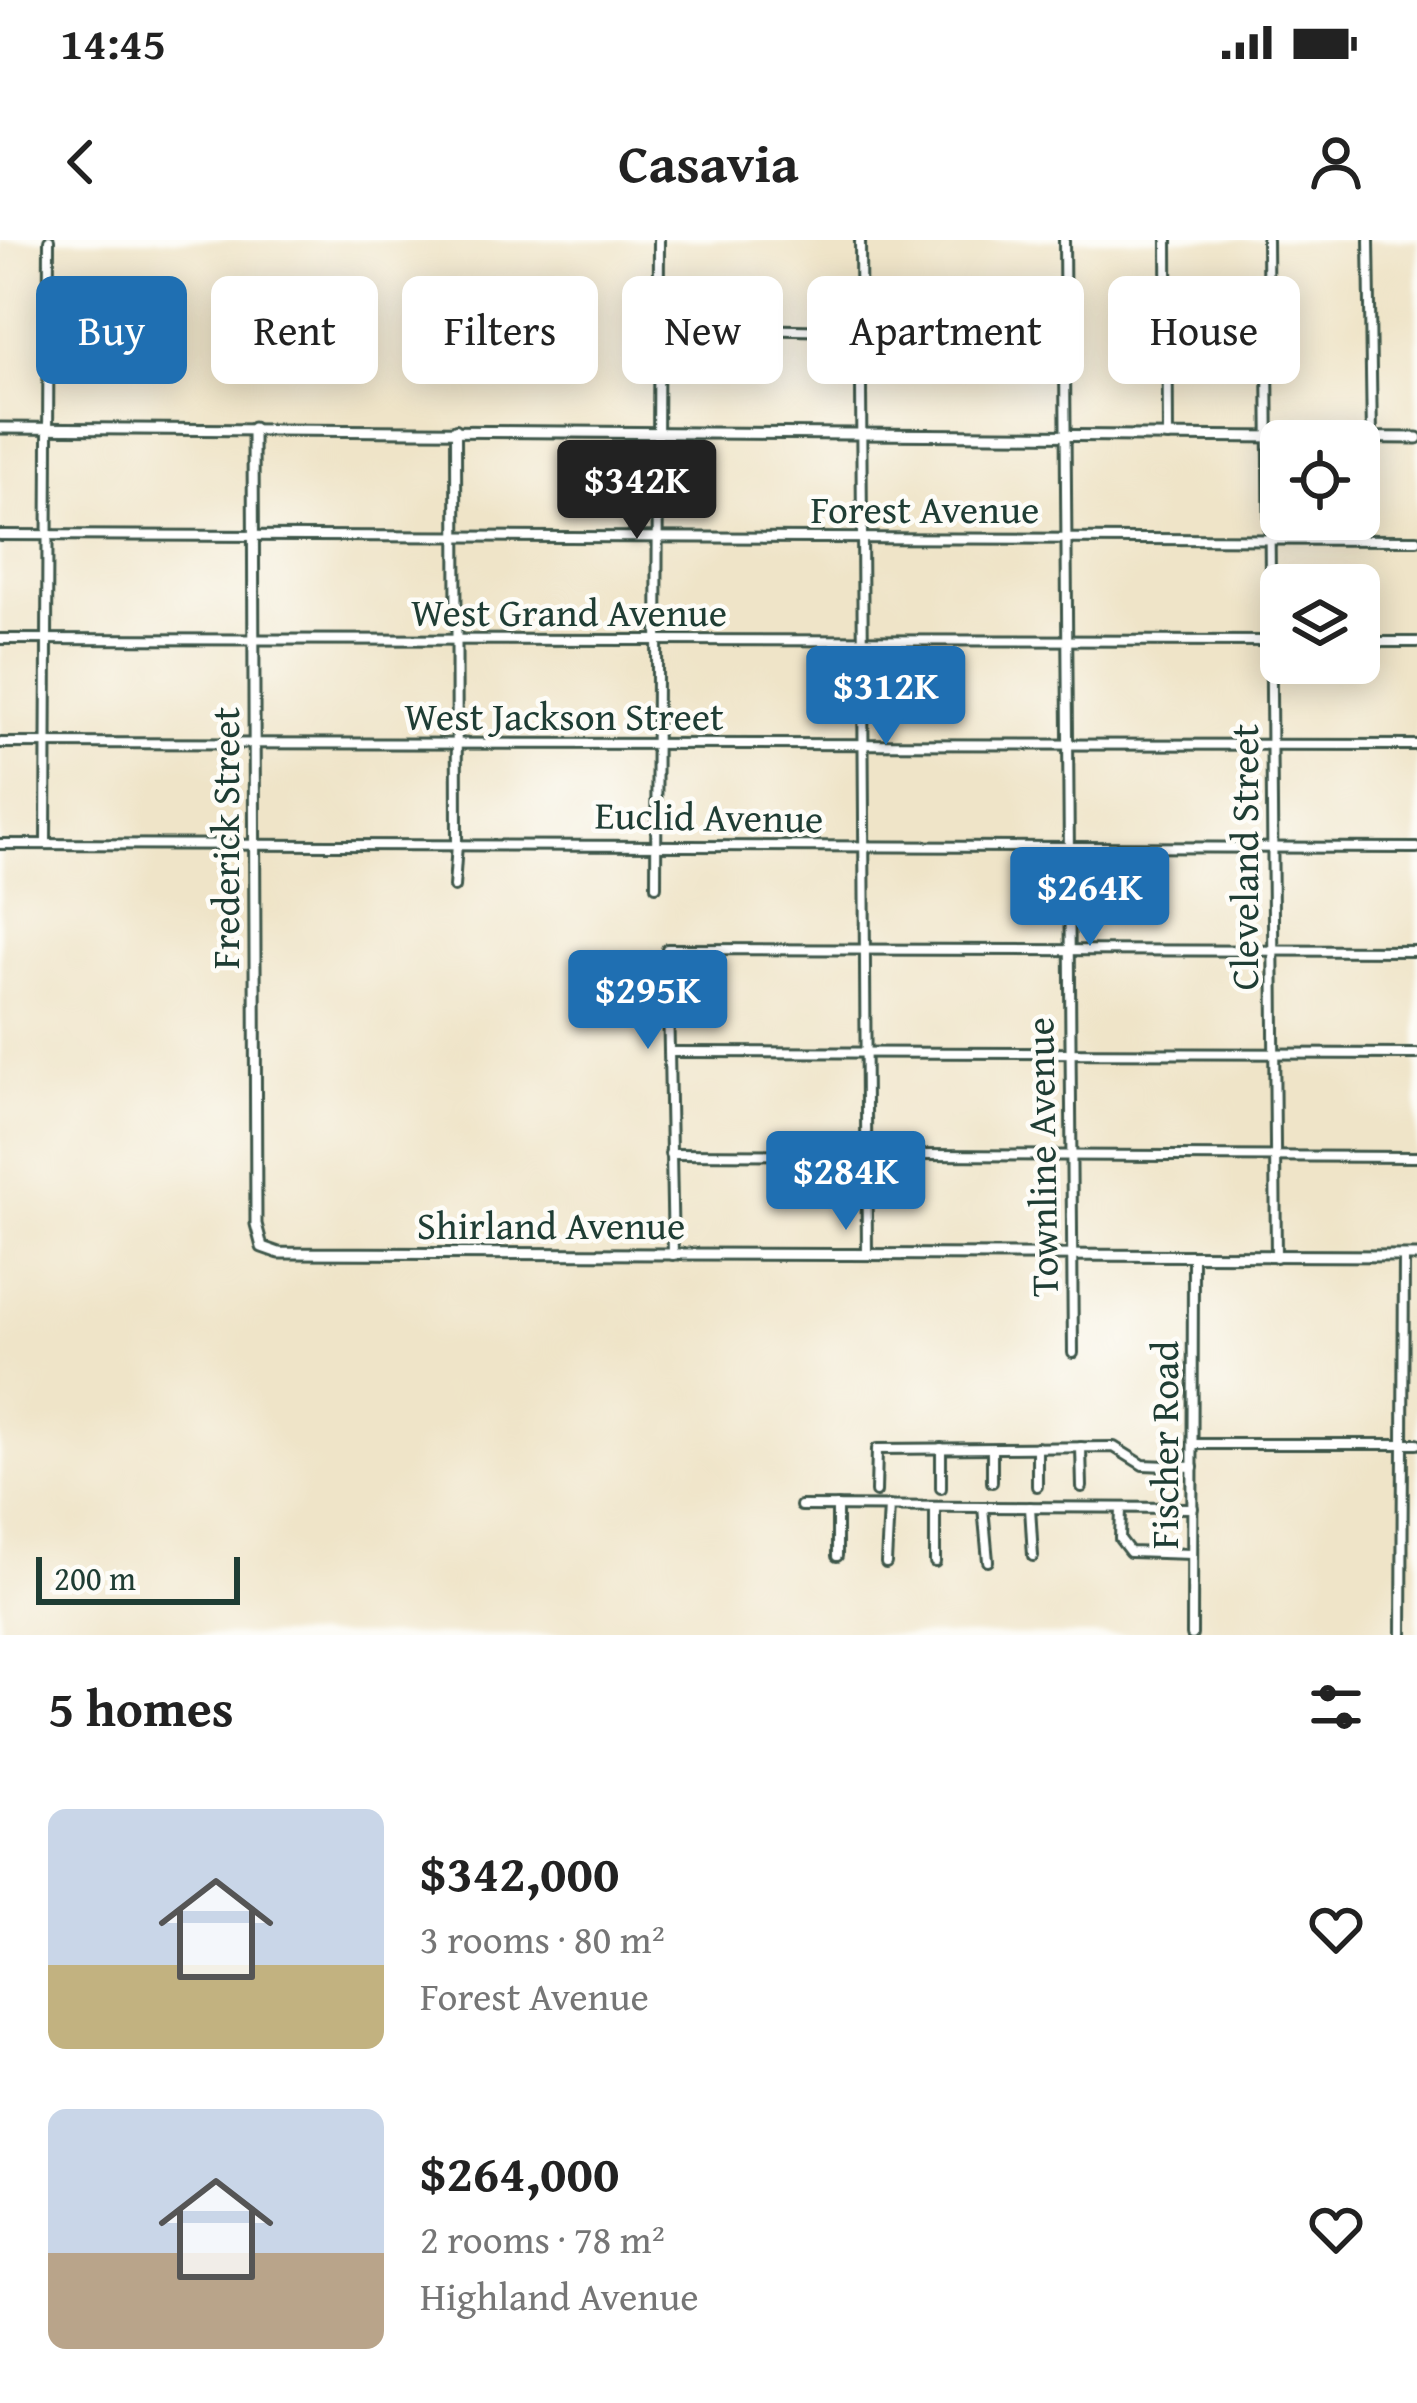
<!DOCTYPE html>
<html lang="en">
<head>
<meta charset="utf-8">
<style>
	:root { --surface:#fff; --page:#f2f2f2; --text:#222; --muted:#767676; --accent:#1f6fb2 }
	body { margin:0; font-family:"Gentium Book Plus",serif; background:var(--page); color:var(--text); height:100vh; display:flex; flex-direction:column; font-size:45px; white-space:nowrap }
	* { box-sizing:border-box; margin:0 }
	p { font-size:39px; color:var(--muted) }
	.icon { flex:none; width:66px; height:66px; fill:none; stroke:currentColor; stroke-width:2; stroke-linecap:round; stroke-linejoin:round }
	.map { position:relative; height:1395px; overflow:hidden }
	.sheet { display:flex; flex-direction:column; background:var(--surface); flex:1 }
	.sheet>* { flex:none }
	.guide { position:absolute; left:36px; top:36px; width:1347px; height:108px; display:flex; gap:24px }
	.tools { position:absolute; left:1260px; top:180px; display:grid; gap:24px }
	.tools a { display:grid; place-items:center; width:120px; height:120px; border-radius:18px; background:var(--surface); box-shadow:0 6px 30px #0003; font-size:60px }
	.scale { position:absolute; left:36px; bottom:30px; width:204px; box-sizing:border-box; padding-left:12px; border:6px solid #1f3d34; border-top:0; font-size:33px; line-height:42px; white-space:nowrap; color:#1f3d34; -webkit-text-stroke:9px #fdfcf7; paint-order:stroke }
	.price { position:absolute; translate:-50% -102px; padding:0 27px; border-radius:12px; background:var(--accent); color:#fff; font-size:39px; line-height:78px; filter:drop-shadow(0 3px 6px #0008) }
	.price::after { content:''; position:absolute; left:50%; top:72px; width:36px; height:27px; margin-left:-18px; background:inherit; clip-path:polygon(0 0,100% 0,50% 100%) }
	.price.active { background:#222; color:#fff }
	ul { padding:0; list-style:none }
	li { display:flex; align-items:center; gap:36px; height:300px; padding:0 48px }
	li span { display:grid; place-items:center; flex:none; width:336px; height:240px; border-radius:18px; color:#555 }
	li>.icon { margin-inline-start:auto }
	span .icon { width:144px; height:144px; fill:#fffc; stroke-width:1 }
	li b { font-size:51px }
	h2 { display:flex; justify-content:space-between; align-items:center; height:144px; padding:0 48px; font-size:51px }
	.chip { padding:0 42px; border-radius:18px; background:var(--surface); box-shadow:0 6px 30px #0003; font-size:42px; line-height:108px }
	.chip.active { background:var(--accent); color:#fff }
	.status { display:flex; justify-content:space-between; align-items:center; height:84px; padding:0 60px; background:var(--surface); direction:ltr }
	.status svg { height:33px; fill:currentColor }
	header { display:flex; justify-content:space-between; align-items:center; height:156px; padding:0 48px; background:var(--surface); font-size:54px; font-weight:600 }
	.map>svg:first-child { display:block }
</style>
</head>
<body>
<div class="status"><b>14:45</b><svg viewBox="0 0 49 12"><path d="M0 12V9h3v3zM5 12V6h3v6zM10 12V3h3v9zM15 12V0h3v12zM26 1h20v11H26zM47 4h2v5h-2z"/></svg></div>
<header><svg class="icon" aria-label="back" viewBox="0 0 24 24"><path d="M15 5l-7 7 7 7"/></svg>Casavia<svg class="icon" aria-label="person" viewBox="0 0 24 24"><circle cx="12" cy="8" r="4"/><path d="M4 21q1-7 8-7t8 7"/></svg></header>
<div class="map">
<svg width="1417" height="1395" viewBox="0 0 1417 1395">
	<rect width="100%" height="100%" fill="#fdfcf7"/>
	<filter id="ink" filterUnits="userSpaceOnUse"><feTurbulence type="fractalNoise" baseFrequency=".00833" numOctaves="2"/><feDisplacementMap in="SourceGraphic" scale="24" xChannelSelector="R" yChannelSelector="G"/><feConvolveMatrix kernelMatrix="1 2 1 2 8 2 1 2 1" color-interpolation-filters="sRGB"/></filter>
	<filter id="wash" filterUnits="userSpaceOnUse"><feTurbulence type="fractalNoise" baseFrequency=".004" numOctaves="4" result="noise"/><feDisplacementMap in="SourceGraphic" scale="48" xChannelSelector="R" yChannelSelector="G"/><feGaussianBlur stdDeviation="2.7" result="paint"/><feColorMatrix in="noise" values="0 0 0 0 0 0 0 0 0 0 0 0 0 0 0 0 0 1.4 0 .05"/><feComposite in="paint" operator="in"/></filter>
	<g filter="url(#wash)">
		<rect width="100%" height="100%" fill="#efe4c8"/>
	</g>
	<g filter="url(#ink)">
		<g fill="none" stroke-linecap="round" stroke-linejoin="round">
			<g stroke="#3e564a" stroke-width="14">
				<g id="minor">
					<path d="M 860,0 L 867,1015"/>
					<path d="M 1064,0 L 1073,1113"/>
					<path d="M 1167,0 L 1168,197"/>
					<path d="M 1267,0 L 1276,1017"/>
					<path d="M 1369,0 L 1372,197"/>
					<path d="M 659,87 L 1064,96"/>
					<path d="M 0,295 L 1417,300"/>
					<path d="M 0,399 L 1281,401"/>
					<path d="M 1359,402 L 1417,402"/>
					<path d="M 0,503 L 1417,505"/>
					<path d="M 0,604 L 1417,608"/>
					<path d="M 46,604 L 49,0"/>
					<path d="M 656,646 L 659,0"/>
					<path d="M 454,647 L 457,604 L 456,189"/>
					<path d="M 670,812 L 1417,814"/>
					<path d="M 670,914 L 1417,917"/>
					<path d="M 673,1015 L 667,709 L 1417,711"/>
					<path d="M 1193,1204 L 1417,1204"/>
					<path d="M 1037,1207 L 1037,1246"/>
					<path d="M 1081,1207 L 1082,1247"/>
					<path d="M 941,1208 L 941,1248"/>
					<path d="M 992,1209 L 992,1242"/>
					<path d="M 876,1252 L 877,1209 L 1114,1207 L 1143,1225 L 1193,1227"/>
					<path d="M 801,1266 L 1193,1268"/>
					<path d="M 837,1266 L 837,1316"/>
					<path d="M 935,1267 L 935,1322"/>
					<path d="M 983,1267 L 988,1321"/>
					<path d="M 1030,1267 L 1033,1316"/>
					<path d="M 1121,1269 L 1120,1299 L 1130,1312 L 1192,1314"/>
					<path d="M 886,1323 L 889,1266"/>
					<path d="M 1192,1395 L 1193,1016"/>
					<path d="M 1402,1395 L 1404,1016"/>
				</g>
			</g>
			<g stroke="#3e564a" stroke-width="15">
				<g id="tertiary">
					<path d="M 0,188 L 1417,198"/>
					<path d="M 253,188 L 256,984 L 262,1007 L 279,1013 L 1417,1016"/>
				</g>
			</g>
			<use href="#minor" stroke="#fff" stroke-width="8"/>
			<use href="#tertiary" stroke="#fff" stroke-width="9"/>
		</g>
	</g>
	<g text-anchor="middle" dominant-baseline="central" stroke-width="9" stroke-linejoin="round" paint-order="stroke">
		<g font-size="39" fill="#1f3d34" stroke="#fdfcf7">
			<text x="925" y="268">Forest Avenue</text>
			<text x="569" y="371">West Grand Avenue</text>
			<text x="564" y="475">West Jackson Street</text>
			<text transform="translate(709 576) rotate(1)">Euclid Avenue</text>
			<text transform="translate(224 598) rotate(-90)">Frederick Street</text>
			<text transform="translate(1243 617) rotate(-90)">Cleveland Street</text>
			<text transform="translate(1041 917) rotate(-91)">Townline Avenue</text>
			<text x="551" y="984">Shirland Avenue</text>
			<text transform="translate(1163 1205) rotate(-90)">Fischer Road</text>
		</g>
	</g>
</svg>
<div class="tools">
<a><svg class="icon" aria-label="locate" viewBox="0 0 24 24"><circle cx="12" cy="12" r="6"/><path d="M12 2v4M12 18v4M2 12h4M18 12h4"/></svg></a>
<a><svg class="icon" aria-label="layers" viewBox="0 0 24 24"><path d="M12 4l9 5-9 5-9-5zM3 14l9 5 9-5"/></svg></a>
</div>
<div class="scale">200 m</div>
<b class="price active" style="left:637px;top:302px">$342K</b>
<b class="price" style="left:886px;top:508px">$312K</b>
<b class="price" style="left:1090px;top:709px">$264K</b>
<b class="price" style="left:648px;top:812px">$295K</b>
<b class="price" style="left:846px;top:993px">$284K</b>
<div class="guide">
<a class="chip active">Buy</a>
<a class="chip">Rent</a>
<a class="chip">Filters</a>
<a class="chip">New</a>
<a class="chip">Apartment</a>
<a class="chip">House</a>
</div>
</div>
<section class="sheet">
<h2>5 homes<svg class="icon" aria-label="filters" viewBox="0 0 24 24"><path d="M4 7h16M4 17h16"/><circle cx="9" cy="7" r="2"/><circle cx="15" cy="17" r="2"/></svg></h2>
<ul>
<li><span style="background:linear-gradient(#c9d6e8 65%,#c2b280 0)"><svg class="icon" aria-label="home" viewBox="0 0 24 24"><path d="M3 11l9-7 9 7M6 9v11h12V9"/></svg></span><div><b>$342,000</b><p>3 rooms · 80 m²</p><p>Forest Avenue</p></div><svg class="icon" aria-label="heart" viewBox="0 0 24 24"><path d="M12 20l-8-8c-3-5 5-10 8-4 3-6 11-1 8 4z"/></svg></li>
<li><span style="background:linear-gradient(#c9d6e8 60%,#b9a48a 0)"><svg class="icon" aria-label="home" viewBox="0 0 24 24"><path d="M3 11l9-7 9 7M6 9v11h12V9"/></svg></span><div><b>$264,000</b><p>2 rooms · 78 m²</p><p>Highland Avenue</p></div><svg class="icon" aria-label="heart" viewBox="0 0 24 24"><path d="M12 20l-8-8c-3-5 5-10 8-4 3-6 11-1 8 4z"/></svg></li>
</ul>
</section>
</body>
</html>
